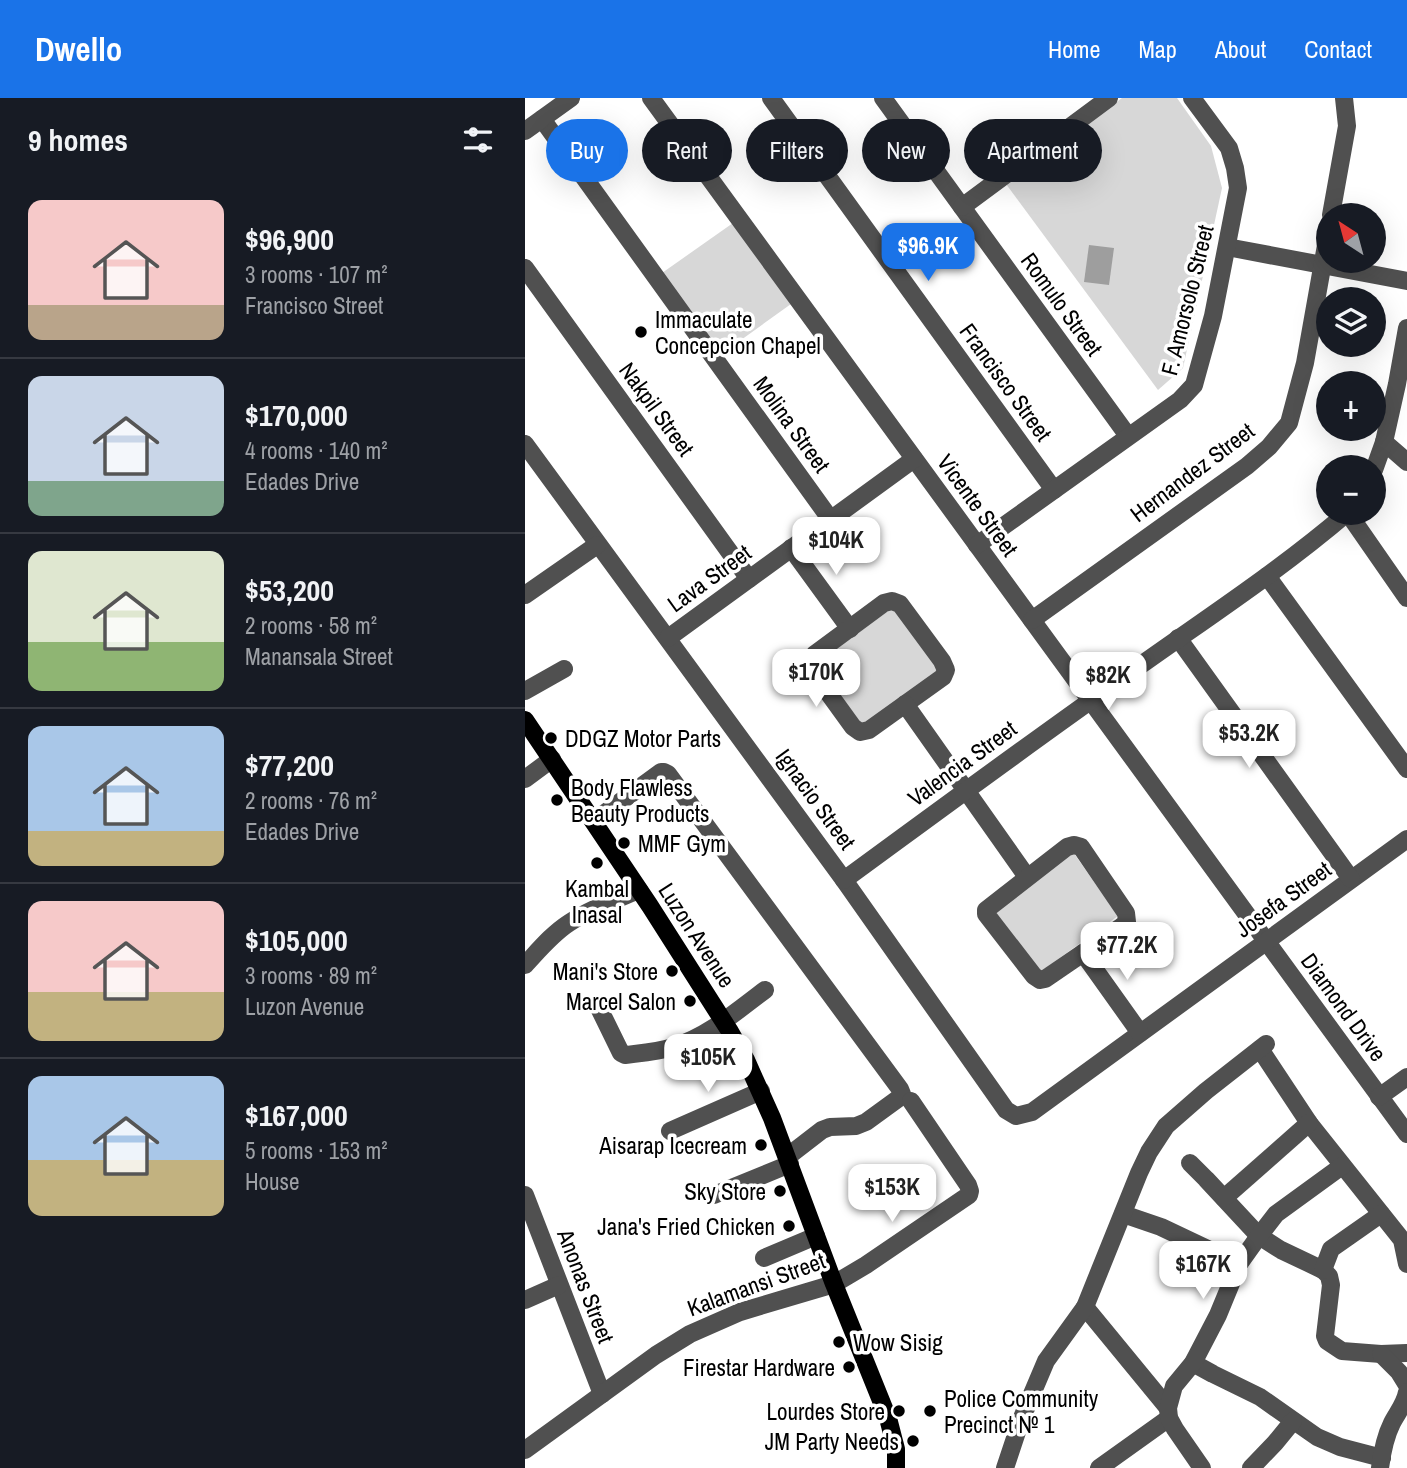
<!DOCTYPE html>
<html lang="en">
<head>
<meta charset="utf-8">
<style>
	:root { --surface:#171b24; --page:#242831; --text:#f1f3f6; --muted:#9ea1a6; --line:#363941; --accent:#1a73e8 }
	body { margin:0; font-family:"Archivo Narrow",sans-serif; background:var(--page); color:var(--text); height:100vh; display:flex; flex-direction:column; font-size:26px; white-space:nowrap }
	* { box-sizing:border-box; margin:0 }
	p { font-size:23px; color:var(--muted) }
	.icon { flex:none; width:38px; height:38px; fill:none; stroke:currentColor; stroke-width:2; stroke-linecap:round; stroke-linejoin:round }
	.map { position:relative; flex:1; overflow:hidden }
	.sheet { display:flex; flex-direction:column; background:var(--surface); width:525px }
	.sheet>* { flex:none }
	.guide { position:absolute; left:21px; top:21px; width:665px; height:63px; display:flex; gap:14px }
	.needle { width:46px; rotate:324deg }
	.controls { position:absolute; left:791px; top:105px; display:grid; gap:14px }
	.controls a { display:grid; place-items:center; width:70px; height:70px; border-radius:50%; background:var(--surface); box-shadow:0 7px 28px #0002; font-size:35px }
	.price { position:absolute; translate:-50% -60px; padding:0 16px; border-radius:14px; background:#fff; color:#222; font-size:23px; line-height:46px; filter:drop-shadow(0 2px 4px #0008) }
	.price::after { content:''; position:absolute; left:50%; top:42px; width:21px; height:16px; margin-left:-10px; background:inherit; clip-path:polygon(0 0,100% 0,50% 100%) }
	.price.selected { background:var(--accent); color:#fff }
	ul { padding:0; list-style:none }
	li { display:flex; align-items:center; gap:21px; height:175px; padding:0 28px }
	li+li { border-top:2px solid var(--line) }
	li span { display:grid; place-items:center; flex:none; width:196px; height:140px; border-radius:14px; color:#555 }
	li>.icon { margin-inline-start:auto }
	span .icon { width:84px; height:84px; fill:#fffc; stroke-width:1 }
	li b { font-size:30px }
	h2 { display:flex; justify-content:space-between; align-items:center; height:84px; padding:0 28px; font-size:30px }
	.pill { padding:0 24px; border-radius:32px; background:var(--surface); box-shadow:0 7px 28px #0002; font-size:24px; line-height:63px }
	.pill.selected { background:var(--accent); color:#fff }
	header { display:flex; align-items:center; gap:42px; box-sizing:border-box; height:98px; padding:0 35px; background:var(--accent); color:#fff }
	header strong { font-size:33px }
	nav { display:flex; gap:38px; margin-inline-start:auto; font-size:24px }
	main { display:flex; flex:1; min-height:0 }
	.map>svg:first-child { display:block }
</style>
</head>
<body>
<header>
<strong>Dwello</strong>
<nav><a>Home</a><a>Map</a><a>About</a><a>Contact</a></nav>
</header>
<main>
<section class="sheet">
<h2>9 homes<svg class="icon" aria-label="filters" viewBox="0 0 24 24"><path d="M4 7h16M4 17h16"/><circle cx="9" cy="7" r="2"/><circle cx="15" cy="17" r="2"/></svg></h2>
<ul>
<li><span style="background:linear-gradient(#f6c9c9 75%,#b9a48a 0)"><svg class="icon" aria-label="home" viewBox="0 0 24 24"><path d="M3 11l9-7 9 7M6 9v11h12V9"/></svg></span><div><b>$96,900</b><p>3 rooms · 107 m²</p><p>Francisco Street</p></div></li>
<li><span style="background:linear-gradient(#c9d6e8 75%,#7fa58c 0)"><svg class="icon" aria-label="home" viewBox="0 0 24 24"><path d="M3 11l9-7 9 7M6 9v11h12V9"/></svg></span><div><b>$170,000</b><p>4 rooms · 140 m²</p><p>Edades Drive</p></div></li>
<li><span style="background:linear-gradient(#dfe7d0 65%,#8fb573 0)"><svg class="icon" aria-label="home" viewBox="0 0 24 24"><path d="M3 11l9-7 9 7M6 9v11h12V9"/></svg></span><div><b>$53,200</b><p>2 rooms · 58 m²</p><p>Manansala Street</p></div></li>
<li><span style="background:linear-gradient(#a9c7e8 75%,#c2b280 0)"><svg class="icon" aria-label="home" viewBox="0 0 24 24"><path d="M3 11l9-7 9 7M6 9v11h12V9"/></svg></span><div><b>$77,200</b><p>2 rooms · 76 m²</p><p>Edades Drive</p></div></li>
<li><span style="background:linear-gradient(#f6c9c9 65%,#c2b280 0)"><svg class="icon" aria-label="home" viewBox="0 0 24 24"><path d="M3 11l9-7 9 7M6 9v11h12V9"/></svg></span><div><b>$105,000</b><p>3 rooms · 89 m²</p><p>Luzon Avenue</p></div></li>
<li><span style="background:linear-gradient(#a9c7e8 60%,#c2b280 0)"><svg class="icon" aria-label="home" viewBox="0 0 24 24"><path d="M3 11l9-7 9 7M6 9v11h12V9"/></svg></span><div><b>$167,000</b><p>5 rooms · 153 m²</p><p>House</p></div></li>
</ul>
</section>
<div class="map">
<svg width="882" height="1370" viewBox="0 0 882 1370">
	<rect width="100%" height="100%" fill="#fff"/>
	<g fill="#d7d7d7">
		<path d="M 597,0 L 652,0 L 686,48 L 697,90 L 658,270 L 633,292 L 481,86 Z"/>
		<path d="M 208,125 L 266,206 L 195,257 L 137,175 Z"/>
		<path d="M 370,508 L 416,571 L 338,628 L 292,565 Z"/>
		<path d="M 548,754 L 593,818 L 511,877 L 466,812 Z"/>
	</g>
	<path fill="#9e9e9e" d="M 564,147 L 589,150 L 584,187 L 559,184 Z"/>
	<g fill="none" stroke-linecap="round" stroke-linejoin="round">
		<g stroke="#505050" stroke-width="18">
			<path d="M 126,0 L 882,1036"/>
			<path d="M 246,0 L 529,392"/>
			<path d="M 358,0 L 603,338"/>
			<path d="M 17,21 L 306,422"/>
			<path d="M 0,33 L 46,0"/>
			<path d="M 437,109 L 584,0"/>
			<path d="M 806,117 L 822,28 L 819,0"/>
			<path d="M 702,149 L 882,183"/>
			<path d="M 0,170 L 224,481"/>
			<path d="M 859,344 L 882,364"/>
			<path d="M 0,346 L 319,782 L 481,1012 L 491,1018 L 507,1014 L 882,741"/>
			<path d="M 849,372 L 859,344 L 872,286 L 882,230"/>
			<path d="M 823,415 L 882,500"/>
			<path d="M 452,447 L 655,302 L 669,287 L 688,218 L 713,90 L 710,70 L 704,50 L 667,0"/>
			<path d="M 266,450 L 325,531"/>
			<path d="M 742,478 L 882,671"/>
			<path d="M 0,497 L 72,447"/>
			<path d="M 367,503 L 375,506 L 417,563 L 421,572 L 418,579 L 344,632 L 335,634 L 328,629 L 286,571 L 284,564 L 290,556 L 359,505 Z"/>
			<path d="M 507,522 L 722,368 L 744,349 L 764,325 L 780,265 L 803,136"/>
			<path d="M 143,540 L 389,361"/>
			<path d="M 653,540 L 826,781"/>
			<path d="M 0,593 L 39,571"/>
			<path d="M 380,606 L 502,779"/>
			<path d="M 0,681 L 27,661"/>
			<path d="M 69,723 L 136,674 L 139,674 L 143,676 L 375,991 L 377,996 L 374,1000 L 341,1024 L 331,1028 L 305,1029 L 297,1032 L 262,1059"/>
			<path d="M 549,747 L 556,749 L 601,815 L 602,824 L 596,829 L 520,881 L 515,882 L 509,878 L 461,816 L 461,812 L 542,749 Z"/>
			<path d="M 319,782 C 412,714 505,645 599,579 C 674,525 752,475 822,415"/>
			<path d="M 558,855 L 615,935"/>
			<path d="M 0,867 C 14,852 27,836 44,825 C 65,811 90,802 114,792"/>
			<path d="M 74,910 L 96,955 L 100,957 C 116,955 132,954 148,949 C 182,939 212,913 240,892"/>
			<path d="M 735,951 L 784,1025 L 877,1142 L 882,1166"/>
			<path d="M 854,999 L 882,979"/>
			<path d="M 145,1033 L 236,993"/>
			<path d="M 665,1065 L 681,1081 L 734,1138 L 756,1152 L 798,1172 L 804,1178 L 806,1187 L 800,1238 L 802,1243 L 817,1253 L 856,1256 L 882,1255"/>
			<path d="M 0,1097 L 77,1296"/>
			<path d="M 189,1097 L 265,1066"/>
			<path d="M 699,1100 L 784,1025"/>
			<path d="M 598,1116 L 636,1129 L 714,1166"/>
			<path d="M 239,1160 L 291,1138"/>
			<path d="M 798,1172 L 806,1151 L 856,1116"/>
			<path d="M 0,1202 L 34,1187"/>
			<path d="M 560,1209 L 643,1310"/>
			<path d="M 856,1256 L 874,1274 L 882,1287"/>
			<path d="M 668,1265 L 688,1276 L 735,1299 L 792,1339 L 815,1349 L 857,1360"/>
			<path d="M 0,1352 L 131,1257 L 165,1236 L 215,1214 L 309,1186 L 341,1167 L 444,1097 L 445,1093 L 443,1087 L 386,1003"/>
			<path d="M 480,1370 L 496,1322 L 521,1263 L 560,1209 L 614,1075 L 624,1054 L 641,1028 L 681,993 L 741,946"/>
			<path d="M 574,1370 L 644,1320"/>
			<path d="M 677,1370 L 650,1331 L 644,1320 L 643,1310 L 649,1288 L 668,1265 L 693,1217 L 714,1166 L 734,1138 L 751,1116 L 817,1068"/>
			<path d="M 726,1370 L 750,1345 L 768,1323"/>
			<path d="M 855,1370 C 857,1355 860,1339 867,1325 C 872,1315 880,1306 882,1294"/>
		</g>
		<path stroke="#000" stroke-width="18" d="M 0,622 L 125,808 L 204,932 L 221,962 L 247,1020 L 309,1186 L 363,1320 L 371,1351 L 371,1370"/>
	</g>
	<g fill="#000" stroke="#fff" stroke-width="2.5">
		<circle cx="116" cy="234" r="7"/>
		<circle cx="26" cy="640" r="7"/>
		<circle cx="32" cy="702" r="7"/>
		<circle cx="99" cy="745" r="7"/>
		<circle cx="72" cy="765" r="7"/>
		<circle cx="147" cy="873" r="7"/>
		<circle cx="165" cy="903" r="7"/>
		<circle cx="236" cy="1047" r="7"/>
		<circle cx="255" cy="1093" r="7"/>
		<circle cx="264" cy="1128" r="7"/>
		<circle cx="314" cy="1244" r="7"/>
		<circle cx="324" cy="1269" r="7"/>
		<circle cx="374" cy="1313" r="7"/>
		<circle cx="405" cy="1313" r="7"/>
		<circle cx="388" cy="1343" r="7"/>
	</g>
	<g text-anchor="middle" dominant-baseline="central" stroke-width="7" stroke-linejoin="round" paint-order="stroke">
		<g font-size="23" fill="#000" stroke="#fff">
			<text transform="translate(662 202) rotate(-76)">F. Amorsolo Street</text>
			<text transform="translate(537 206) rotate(54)">Romulo Street</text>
			<text transform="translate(481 284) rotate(54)">Francisco Street</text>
			<text transform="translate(132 311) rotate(54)">Nakpil Street</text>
			<text transform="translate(267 326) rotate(54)">Molina Street</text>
			<text transform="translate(667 374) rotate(-37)">Hernandez Street</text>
			<text transform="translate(453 407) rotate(54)">Vicente Street</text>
			<text transform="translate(184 480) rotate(-36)">Lava Street</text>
			<text transform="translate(437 665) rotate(-36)">Valencia Street</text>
			<text transform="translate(291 701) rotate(54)">Ignacio Street</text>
			<text transform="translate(758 801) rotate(-36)">Josefa Street</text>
			<text transform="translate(172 837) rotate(57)">Luzon Avenue</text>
			<text transform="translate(819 909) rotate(54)">Diamond Drive</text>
			<text transform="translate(231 1186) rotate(-20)">Kalamansi Street</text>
			<text transform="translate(61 1188) rotate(69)">Anonas Street</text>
		</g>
		<g font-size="23" fill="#000" stroke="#fff" text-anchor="end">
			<text x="130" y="221" text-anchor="start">Immaculate<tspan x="130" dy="26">Concepcion Chapel</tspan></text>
			<text x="40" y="640" text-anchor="start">DDGZ Motor Parts</text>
			<text x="46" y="689" text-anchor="start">Body Flawless<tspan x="46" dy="26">Beauty Products</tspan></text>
			<text x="113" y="745" text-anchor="start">MMF Gym</text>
			<text x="72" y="790" text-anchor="middle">Kambal<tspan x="72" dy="26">Inasal</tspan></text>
			<text x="133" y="873">Mani's Store</text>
			<text x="151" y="903">Marcel Salon</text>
			<text x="222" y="1047">Aisarap Icecream</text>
			<text x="241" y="1093">Sky Store</text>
			<text x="250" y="1128">Jana's Fried Chicken</text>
			<text x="328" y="1244" text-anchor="start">Wow Sisig</text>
			<text x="310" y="1269">Firestar Hardware</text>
			<text x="419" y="1300" text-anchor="start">Police Community<tspan x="419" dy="26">Precinct № 1</tspan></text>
			<text x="360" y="1313">Lourdes Store</text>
			<text x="374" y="1343">JM Party Needs</text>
		</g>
	</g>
</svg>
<div class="controls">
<a><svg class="needle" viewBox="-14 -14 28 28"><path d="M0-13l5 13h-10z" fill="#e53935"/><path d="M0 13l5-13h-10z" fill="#9ea1a6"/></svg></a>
<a><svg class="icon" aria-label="layers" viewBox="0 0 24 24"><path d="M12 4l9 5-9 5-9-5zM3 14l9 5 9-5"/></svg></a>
<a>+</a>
<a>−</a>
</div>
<b class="price selected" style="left:403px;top:185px">$96.9K</b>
<b class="price" style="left:311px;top:479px">$104K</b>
<b class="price" style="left:291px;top:611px">$170K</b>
<b class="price" style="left:583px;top:614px">$82K</b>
<b class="price" style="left:724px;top:672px">$53.2K</b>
<b class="price" style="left:602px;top:884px">$77.2K</b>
<b class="price" style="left:183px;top:996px">$105K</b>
<b class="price" style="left:367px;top:1126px">$153K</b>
<b class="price" style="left:678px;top:1203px">$167K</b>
<div class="guide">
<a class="pill selected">Buy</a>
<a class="pill">Rent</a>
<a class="pill">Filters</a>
<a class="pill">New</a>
<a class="pill">Apartment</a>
</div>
</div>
</main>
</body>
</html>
